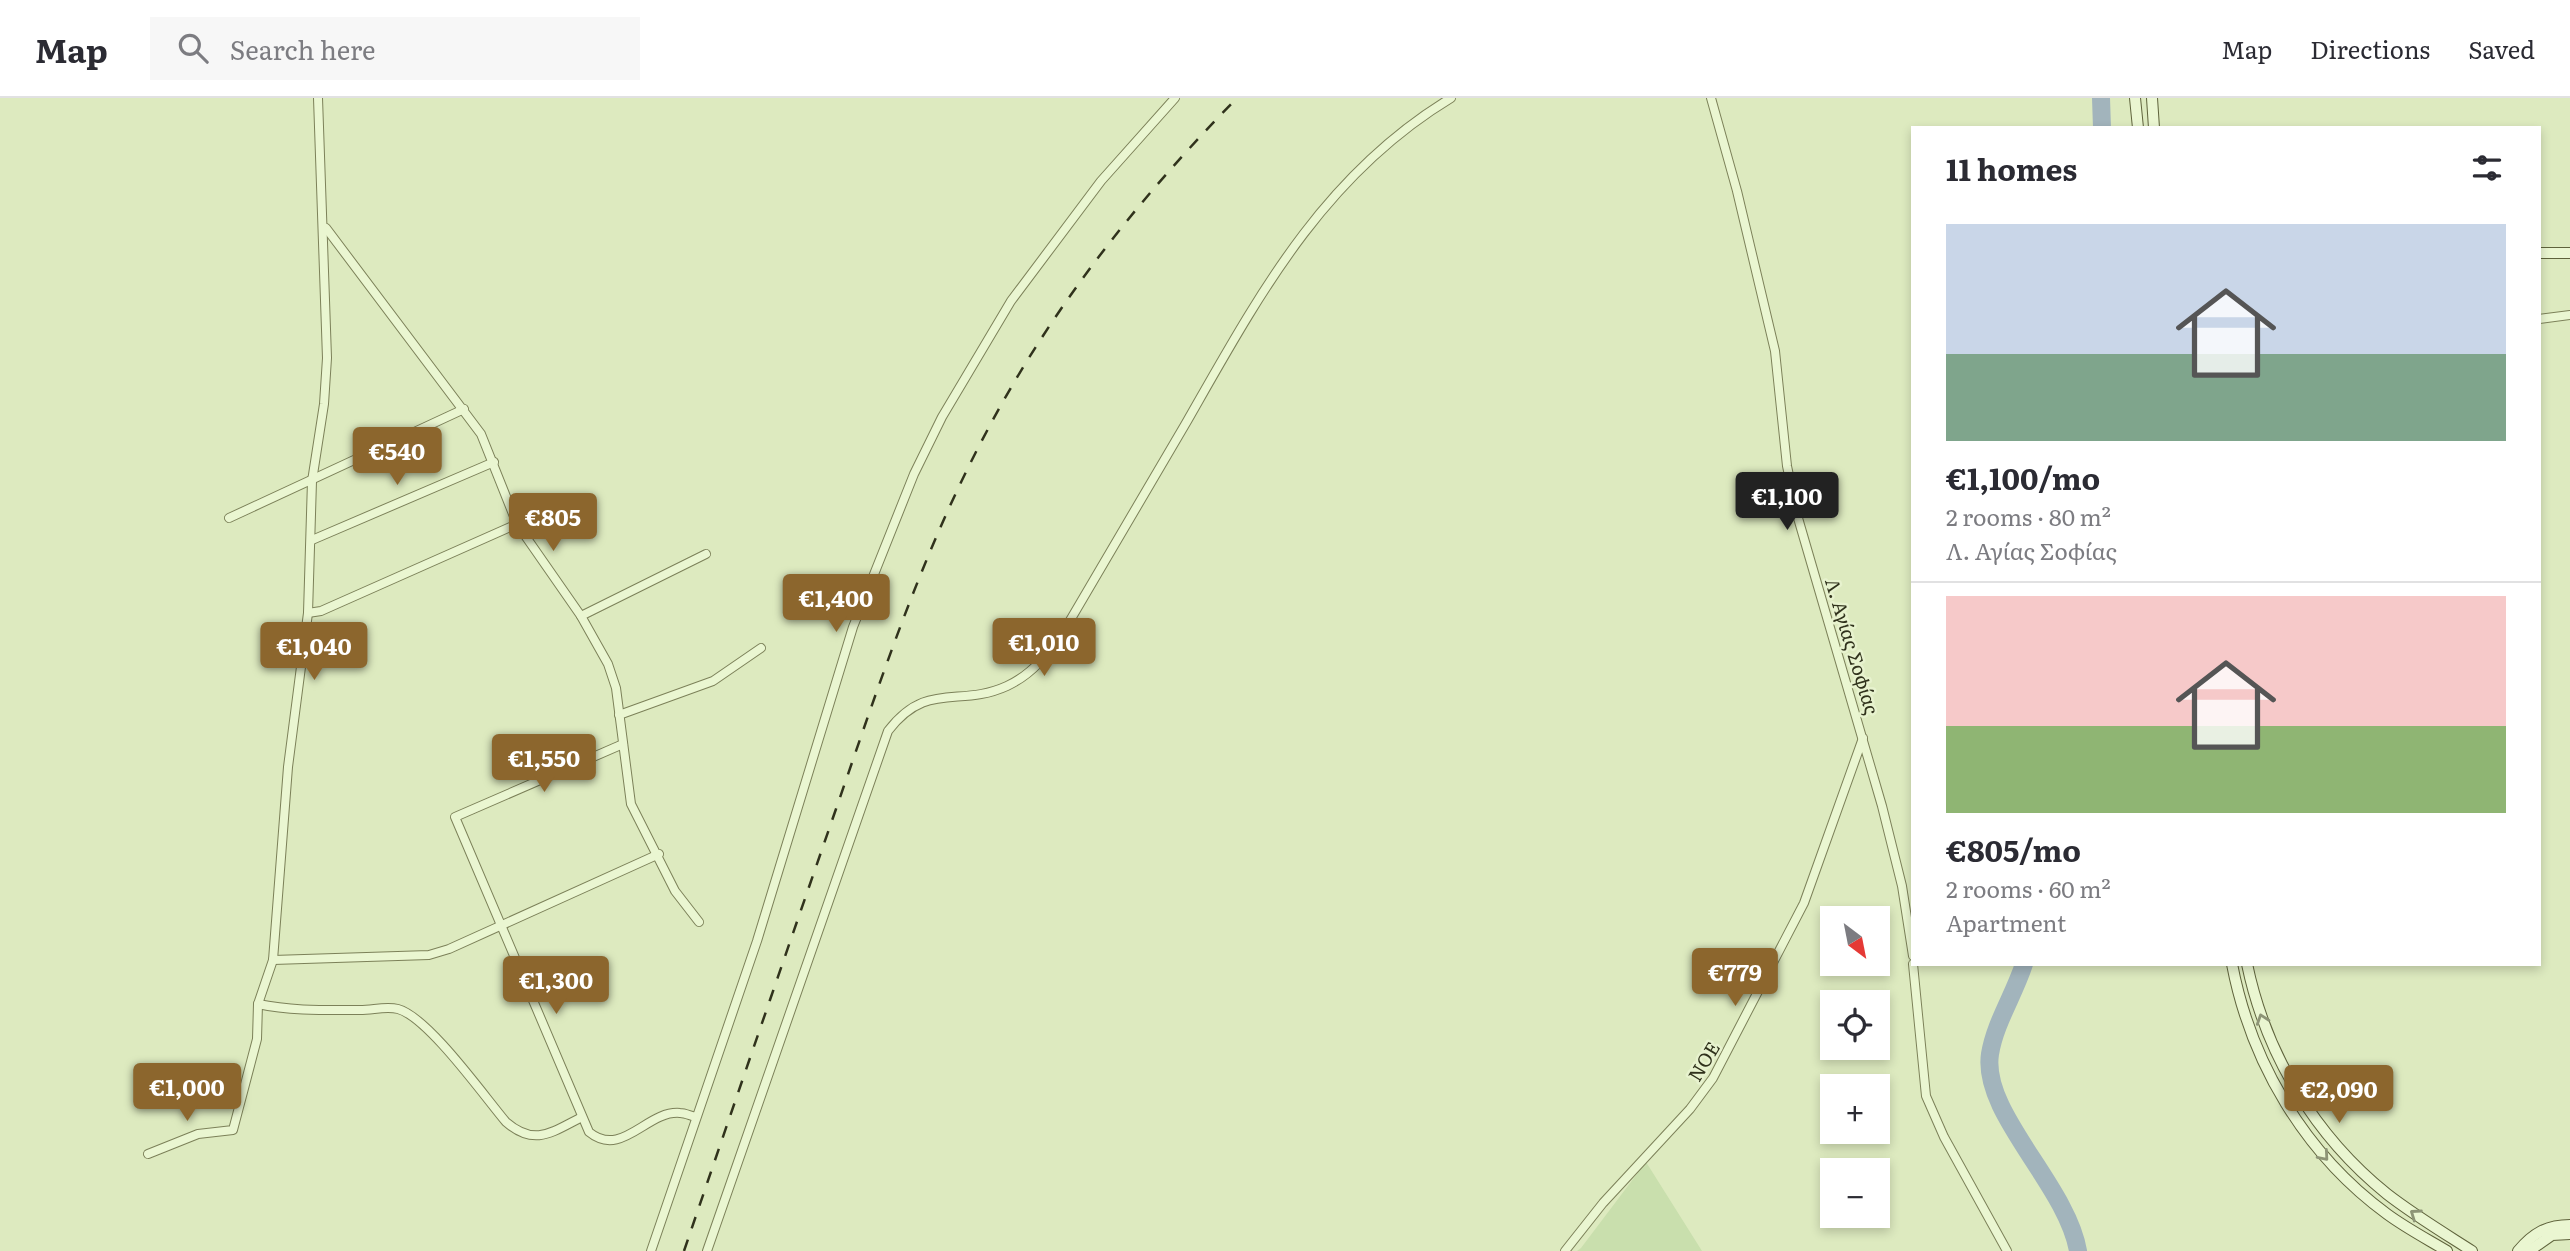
<!DOCTYPE html>
<html lang="en">
<head>
<meta charset="utf-8">
<style>
	:root { --surface:#fff; --page:#f7f7f7; --text:#2b2b33; --muted:#7c7c81; --line:#e1e1e2; --accent:#8c662d }
	body { margin:0; font-family:Literata,serif; background:var(--page); color:var(--text); height:100vh; display:flex; flex-direction:column; font-size:26px; white-space:nowrap }
	* { box-sizing:border-box; margin:0 }
	p { font-size:23px; color:var(--muted) }
	.icon { flex:none; width:38px; height:38px; fill:none; stroke:currentColor; stroke-width:2; stroke-linecap:round; stroke-linejoin:round }
	.map { position:relative; flex:1; overflow:hidden }
	.side { position:absolute; left:1911px; top:28px; width:630px; height:840px; display:flex; flex-direction:column; background:var(--surface); border-radius:0px; box-shadow:0 4px 10px #0003 }
	.side>* { flex:none }
	.needle { width:46px; rotate:148deg }
	.controls { position:absolute; left:1820px; top:808px; display:grid; gap:14px }
	.controls a { display:grid; place-items:center; width:70px; height:70px; border-radius:0px; background:var(--surface); box-shadow:0 4px 10px #0003; font-size:35px }
	.price { position:absolute; translate:-50% -60px; padding:0 16px; border-radius:7px; background:var(--accent); color:#fff; font-size:23px; line-height:46px; filter:drop-shadow(0 2px 4px #0008) }
	.price::after { content:''; position:absolute; left:50%; top:42px; width:21px; height:16px; margin-left:-10px; background:inherit; clip-path:polygon(0 0,100% 0,50% 100%) }
	.price.current { background:#222; color:#fff }
	ul { padding:0; list-style:none }
	li { display:grid; align-content:center; gap:14px; height:371px; padding:0 35px }
	li+li { border-top:2px solid var(--line) }
	li span { display:grid; place-items:center; height:217px; border-radius:0px; color:#555 }
	li>.icon { margin-inline-start:auto }
	span .icon { width:126px; height:126px; fill:#fffc; stroke-width:1 }
	li b { font-size:30px }
	h2 { display:flex; justify-content:space-between; align-items:center; height:84px; padding:0 35px; font-size:30px }
	header { display:flex; align-items:center; gap:42px; box-sizing:border-box; height:98px; padding:0 35px; background:var(--surface); border-bottom:2px solid var(--line) }
	header strong { font-size:33px }
	nav { display:flex; gap:38px; margin-inline-start:auto; font-size:24px }
	.search { width:490px; height:63px; background:var(--page); display:flex; align-items:center; gap:18px; box-sizing:border-box; padding:0 24px; border-radius:0px; color:var(--muted); font-size:26px }
	.map>svg:first-child { display:block }
</style>
</head>
<body>
<header>
<strong>Map</strong>
<div class="search"><svg class="icon" aria-label="search" viewBox="0 0 24 24"><circle cx="10" cy="10" r="6"/><path d="M15 15l6 6"/></svg>Search here</div>
<nav><a>Map</a><a>Directions</a><a>Saved</a></nav>
</header>
<div class="map">
<svg width="2570" height="1153" viewBox="0 0 2570 1153">
	<rect width="100%" height="100%" fill="#ddeabf"/>
	<path fill="#c9dfad" d="M 1646,1064 L 1702,1153 L 1577,1153 L 1581,1150 Z"/>
	<g fill="none" stroke-linecap="round" stroke-linejoin="round">
		<g stroke="#a2b4bc" stroke-width="18">
			<path d="M 2101,0 L 2102,30"/>
			<path d="M 2024,866 C 2014,897 1995,925 1990,956 C 1981,1015 2067,1087 2078,1153"/>
		</g>
		<g stroke="#7c8159" stroke-width="10">
			<g id="street">
				<path d="M 1711,0 L 1737,93 L 1775,253 L 1787,368 L 1798,420 L 1882,708 L 1902,788 L 1913,858"/>
				<path d="M 326,130 L 481,336 L 517,426 L 581,518 L 608,566 L 616,590 L 631,706 L 675,793 L 699,824"/>
				<path d="M 2539,221 L 2570,217"/>
				<path d="M 229,420 L 464,311"/>
				<path d="M 312,442 L 494,364"/>
				<path d="M 308,515 L 321,513 L 517,426"/>
				<path d="M 581,518 L 706,456"/>
				<path d="M 619,617 L 713,583 L 761,550"/>
				<path d="M 623,646 L 455,719 L 589,1034 C 622,1061 647,1012 680,1015 C 685,1015 691,1018 696,1019"/>
				<path d="M 273,862 L 429,857 L 449,851 L 659,756"/>
				<path d="M 1913,866 L 1926,998 L 1944,1039 L 2007,1153"/>
				<path d="M 258,906 C 291,913 326,912 360,912 C 373,912 386,908 398,911 C 428,919 484,998 506,1024 C 535,1049 552,1034 582,1019"/>
				<path d="M 148,1056 L 198,1036 L 233,1032 L 257,941 L 258,906 L 273,862 L 288,669 L 308,515 L 312,383 L 324,306 L 327,260 L 318,0"/>
				<path d="M 651,1153 L 757,843 L 853,529 L 914,376 L 942,319 L 1011,203 L 1101,83 L 1175,0"/>
				<path d="M 707,1153 L 888,633 C 927,582 959,610 1007,588 C 1033,576 1050,554 1065,531 C 1105,462 1146,394 1186,325 C 1258,199 1322,78 1451,0"/>
				<path d="M 1565,1153 L 1603,1105 L 1690,1011 L 1713,980 L 1804,805 L 1863,640"/>
			</g>
		</g>
		<g stroke="#5f633c" stroke-width="12">
			<g id="secondary">
				<path d="M 2135,0 L 2138,30"/>
				<path d="M 2152,0 L 2154,30"/>
				<path d="M 2539,155 L 2570,155"/>
				<path d="M 2232,866 C 2251,965 2305,1056 2387,1116 C 2406,1130 2427,1141 2447,1153"/>
				<path d="M 2247,866 C 2266,957 2315,1038 2387,1096 C 2414,1117 2444,1135 2472,1153"/>
				<path d="M 2518,1153 C 2533,1135 2547,1127 2570,1127"/>
				<path d="M 2529,1153 L 2552,1137 L 2570,1136"/>
			</g>
		</g>
		<use href="#street" stroke="#eaf6d1" stroke-width="8"/>
		<use href="#secondary" stroke="#eaf6d1" stroke-width="10"/>
		<path stroke="#30321c" stroke-width="2.5" stroke-dasharray="12 12" stroke-linecap="butt" d="M 684,1153 C 734,1006 785,858 836,711 C 881,581 923,452 988,331 C 1053,208 1140,99 1237,0"/>
	</g>
	<defs><path id="oneway-chevron" d="M-2-3.5L2.5 0L-2 3.5" fill="none" stroke-width="1.6" stroke-linecap="round" stroke-linejoin="round" transform="scale(1.75)"/></defs>
	<g stroke="#8d9476">
		<use href="#oneway-chevron" transform="translate(2262 921) rotate(-109)"/>
		<use href="#oneway-chevron" transform="translate(2324 1058) rotate(49)"/>
		<use href="#oneway-chevron" transform="translate(2415 1116) rotate(-145)"/>
	</g>
	<g text-anchor="middle" dominant-baseline="central" stroke-width="5" stroke-linejoin="round" paint-order="stroke">
		<g font-size="19" fill="#30321c" stroke="#e7f2ce">
			<text transform="translate(1853 548) rotate(73)">Λ. Αγίας Σοφίας</text>
			<text transform="translate(1703 963) rotate(-59)">NOE</text>
		</g>
	</g>
</svg>
<div class="controls">
<a><svg class="needle" viewBox="-14 -14 28 28"><path d="M0-13l5 13h-10z" fill="#e53935"/><path d="M0 13l5-13h-10z" fill="#7c7c81"/></svg></a>
<a><svg class="icon" aria-label="locate" viewBox="0 0 24 24"><circle cx="12" cy="12" r="6"/><path d="M12 2v4M12 18v4M2 12h4M18 12h4"/></svg></a>
<a>+</a>
<a>−</a>
</div>
<b class="price" style="left:397px;top:389px">€540</b>
<b class="price current" style="left:1787px;top:434px">€1,100</b>
<b class="price" style="left:553px;top:455px">€805</b>
<b class="price" style="left:836px;top:536px">€1,400</b>
<b class="price" style="left:1044px;top:580px">€1,010</b>
<b class="price" style="left:314px;top:584px">€1,040</b>
<b class="price" style="left:544px;top:696px">€1,550</b>
<b class="price" style="left:1735px;top:910px">€779</b>
<b class="price" style="left:556px;top:918px">€1,300</b>
<b class="price" style="left:187px;top:1025px">€1,000</b>
<b class="price" style="left:2339px;top:1027px">€2,090</b>
<section class="side">
<h2>11 homes<svg class="icon" aria-label="filters" viewBox="0 0 24 24"><path d="M4 7h16M4 17h16"/><circle cx="9" cy="7" r="2"/><circle cx="15" cy="17" r="2"/></svg></h2>
<ul>
<li><span style="background:linear-gradient(#c9d6e8 60%,#7fa58c 0)"><svg class="icon" aria-label="home" viewBox="0 0 24 24"><path d="M3 11l9-7 9 7M6 9v11h12V9"/></svg></span><div><b>€1,100/mo</b><p>2 rooms · 80 m²</p><p>Λ. Αγίας Σοφίας</p></div></li>
<li><span style="background:linear-gradient(#f6c9c9 60%,#8fb573 0)"><svg class="icon" aria-label="home" viewBox="0 0 24 24"><path d="M3 11l9-7 9 7M6 9v11h12V9"/></svg></span><div><b>€805/mo</b><p>2 rooms · 60 m²</p><p>Apartment</p></div></li>
</ul>
</section>
</div>
</body>
</html>
